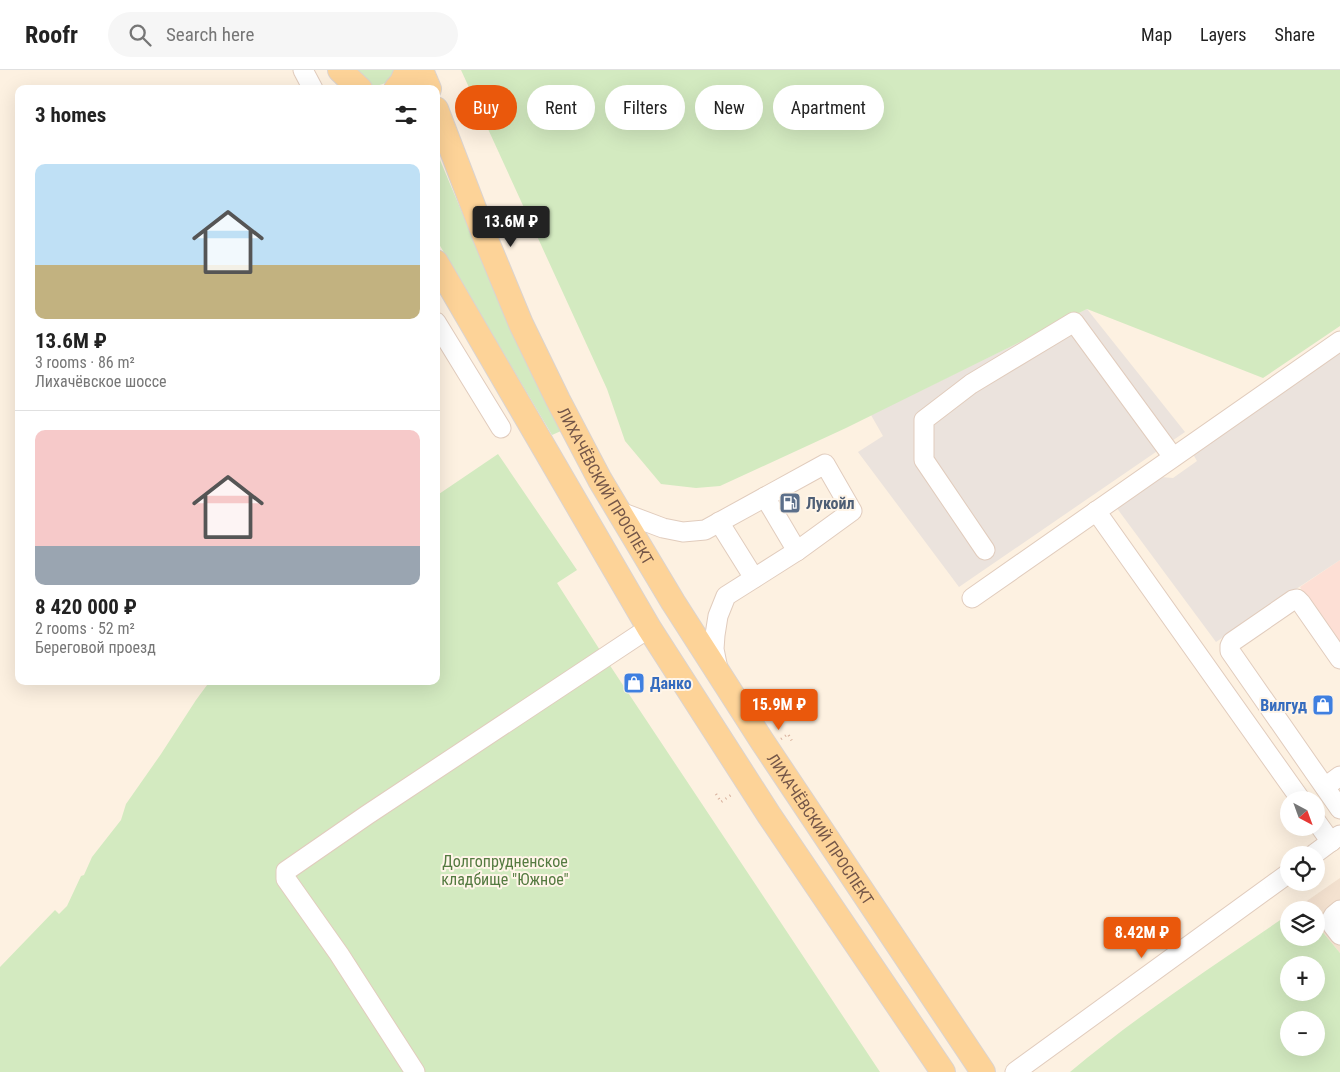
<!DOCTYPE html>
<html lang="en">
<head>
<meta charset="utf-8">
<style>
	:root { --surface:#fff; --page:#f6f6f6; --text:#222; --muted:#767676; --line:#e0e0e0; --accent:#ea580c }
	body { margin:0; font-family:"Roboto Condensed",sans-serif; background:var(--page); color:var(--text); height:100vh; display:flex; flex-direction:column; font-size:19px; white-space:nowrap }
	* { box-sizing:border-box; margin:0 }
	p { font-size:16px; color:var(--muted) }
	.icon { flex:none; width:28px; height:28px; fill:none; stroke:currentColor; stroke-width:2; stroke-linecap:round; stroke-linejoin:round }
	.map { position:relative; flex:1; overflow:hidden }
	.panel { position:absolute; left:15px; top:15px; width:425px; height:600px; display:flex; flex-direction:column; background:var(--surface); border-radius:10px; box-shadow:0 5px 20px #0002 }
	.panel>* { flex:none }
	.guide { position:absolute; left:455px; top:15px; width:475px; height:45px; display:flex; gap:10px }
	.needle { width:32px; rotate:139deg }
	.controls { position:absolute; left:1280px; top:721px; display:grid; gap:10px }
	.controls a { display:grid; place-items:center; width:45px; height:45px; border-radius:50%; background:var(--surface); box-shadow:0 5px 20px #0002; font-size:25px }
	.price { position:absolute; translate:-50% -42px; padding:0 11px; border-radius:5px; background:var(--accent); color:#fff; font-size:16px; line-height:32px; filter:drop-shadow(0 1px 2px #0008) }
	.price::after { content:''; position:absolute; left:50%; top:30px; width:15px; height:11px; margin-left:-8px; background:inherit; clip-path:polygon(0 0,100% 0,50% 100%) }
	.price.on { background:#222; color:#fff }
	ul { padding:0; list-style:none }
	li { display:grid; align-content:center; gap:10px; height:265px; padding:0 20px }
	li+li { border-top:1px solid var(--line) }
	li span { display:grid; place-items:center; height:155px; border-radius:10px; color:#555 }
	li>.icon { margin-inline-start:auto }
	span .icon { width:90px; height:90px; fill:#fffc; stroke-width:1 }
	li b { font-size:21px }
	h2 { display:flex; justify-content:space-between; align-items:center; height:60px; padding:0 20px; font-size:21px }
	.chip { padding:0 18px; border-radius:22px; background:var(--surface); box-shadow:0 5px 20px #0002; font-size:18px; line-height:45px }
	.chip.on { background:var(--accent); color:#fff }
	header { display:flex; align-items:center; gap:30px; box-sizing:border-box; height:70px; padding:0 25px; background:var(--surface); border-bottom:1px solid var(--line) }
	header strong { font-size:24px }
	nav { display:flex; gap:28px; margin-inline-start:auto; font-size:18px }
	.search { width:350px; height:45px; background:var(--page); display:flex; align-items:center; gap:12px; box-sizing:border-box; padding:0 18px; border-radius:28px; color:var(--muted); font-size:19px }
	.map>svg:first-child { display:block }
</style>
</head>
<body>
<header>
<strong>Roofr</strong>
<div class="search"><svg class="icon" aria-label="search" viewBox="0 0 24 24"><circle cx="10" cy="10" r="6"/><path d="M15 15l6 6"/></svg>Search here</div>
<nav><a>Map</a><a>Layers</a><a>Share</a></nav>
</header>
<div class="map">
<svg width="1340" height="1002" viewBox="0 0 1340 1002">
	<rect width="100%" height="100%" fill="#fdf1e1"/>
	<path fill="#f4e2d0" d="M 1340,808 L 1340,883 L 1316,854 L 1316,840 L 1305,840 L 1301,835 Z"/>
	<path fill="#fddfd5" d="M 1340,490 L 1340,576 L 1300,517 Z"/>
	<g fill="#ebe3dd">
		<path d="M 1087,239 L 1185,362 L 959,517 L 858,382 L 883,366 L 871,345 Z"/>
		<path d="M 1340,282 L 1340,490 L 1216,572 L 1116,437 L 1160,407 L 1173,408 L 1197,391 L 1193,384 Z"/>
	</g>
	<g fill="#d3eac0" fill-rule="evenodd">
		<path d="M 351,0 L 396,0 L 391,9 L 383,14 L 376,16 L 368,15 Z"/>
		<path d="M 461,0 L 1340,0 L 1340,256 L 1263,308 L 1087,239 L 846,358 L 720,416 L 696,418 L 661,414 L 625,371 L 607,319 Z"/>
		<path d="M 440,90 L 511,259 L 561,361 L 552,365 L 436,169 L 436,92 Z"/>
		<path d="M 498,384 L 577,500 L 557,513 L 605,588 L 880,1002 L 0,1002 L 0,897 L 55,840 L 59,844 L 67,836 L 81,806 L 84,805 L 92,787 L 121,750 L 126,734 L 161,684 L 196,630 L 210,611 L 436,611 L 436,426 Z"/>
		<path d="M 1289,844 L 1289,868 L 1316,868 L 1316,854 L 1340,883 L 1340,1002 L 1070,1002 C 1139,944 1215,895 1289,844 ZM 1289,895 L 1316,895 L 1316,922 L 1289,922 ZM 1289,950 L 1316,950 L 1316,978 L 1289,978 Z"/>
	</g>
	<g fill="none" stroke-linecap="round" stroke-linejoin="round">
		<g stroke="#e1ccbd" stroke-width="21">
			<g id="minor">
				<path d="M 303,0 L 313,19"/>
				<path d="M 436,252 L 501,358"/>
				<path d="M 765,427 L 797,481"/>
				<path d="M 618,441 L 663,458 L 683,462 L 705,460 L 825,394 L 852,441 L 797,481 L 726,526 L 718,546 L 715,565 L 714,579 L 718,599"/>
				<path d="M 1096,441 L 1301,730"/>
				<path d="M 719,452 L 754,508"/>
				<path d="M 985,480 L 924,390 L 924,350 L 971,314 L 1074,252 L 1173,387"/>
				<path d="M 972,528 L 1340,271"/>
				<path d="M 1340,589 L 1301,533 L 1297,529 L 1293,530 L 1232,572 L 1230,576 L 1230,581 L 1340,739"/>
				<path d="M 1325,717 L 1340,706"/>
				<path d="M 1316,751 L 1331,772"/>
				<path d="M 1313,785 L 1340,765"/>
				<path d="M 1340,840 L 1334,845 L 1331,850 L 1333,856 L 1340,865"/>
				<path d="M 415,1002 L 339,884 L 286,809 L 286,801 L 367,745 L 649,558"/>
				<path d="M 1015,1002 L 1289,803"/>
			</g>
		</g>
		<g stroke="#dbd3cf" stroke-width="26">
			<g id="major">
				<path d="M 340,0 L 360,19"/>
				<path d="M 421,0 L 429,19"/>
				<path d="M 396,19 L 402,12 L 407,0"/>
				<path id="s1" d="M 436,39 L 485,167 L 521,254 L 558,330 L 600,410 L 673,532 L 762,671 L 983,1002"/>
				<path d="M 436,192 L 649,558 L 769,745 L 943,1002"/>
			</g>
		</g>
		<g stroke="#d7b09c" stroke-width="2.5" stroke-dasharray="1 4" stroke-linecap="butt">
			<path d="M 781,669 L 788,664 L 793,673"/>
			<path d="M 716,724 L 721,732 L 731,725"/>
		</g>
		<use href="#minor" stroke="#fff" stroke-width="19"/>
		<use href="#major" stroke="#fdd398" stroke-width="24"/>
	</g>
	<defs>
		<g id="fuel-square" transform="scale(1.125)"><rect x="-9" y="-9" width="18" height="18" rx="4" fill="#5c6f8a" stroke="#fff5e8"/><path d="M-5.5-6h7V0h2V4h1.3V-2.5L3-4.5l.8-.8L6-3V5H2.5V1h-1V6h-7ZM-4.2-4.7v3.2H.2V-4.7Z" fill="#fff"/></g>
		<g id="shop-square" transform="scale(1.125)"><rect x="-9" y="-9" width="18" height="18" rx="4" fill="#3f7fe0" stroke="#fff5e8"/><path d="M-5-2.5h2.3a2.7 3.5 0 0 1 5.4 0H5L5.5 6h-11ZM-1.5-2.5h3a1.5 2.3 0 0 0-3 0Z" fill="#fff"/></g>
	</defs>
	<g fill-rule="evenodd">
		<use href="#fuel-square" x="790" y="433"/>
		<use href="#shop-square" x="634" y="613"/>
		<use href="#shop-square" x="1323" y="635"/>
	</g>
	<g text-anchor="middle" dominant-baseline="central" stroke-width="4" stroke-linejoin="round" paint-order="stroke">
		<g font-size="16" fill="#745648" stroke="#fff5e8">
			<text stroke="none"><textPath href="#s1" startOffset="414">ЛИХАЧЁВСКИЙ ПРОСПЕКТ</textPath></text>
			<text stroke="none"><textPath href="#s1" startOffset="819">ЛИХАЧЁВСКИЙ ПРОСПЕКТ</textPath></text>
		</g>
		<g font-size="16" font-weight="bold" fill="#4e5e75" stroke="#fff5e8" text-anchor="start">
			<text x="806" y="433">Лукойл</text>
		</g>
		<g font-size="16" font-weight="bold" fill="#366cbe" stroke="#fff5e8" text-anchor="start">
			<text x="650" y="613">Данко</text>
			<text x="1307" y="635" text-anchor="end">Вилгуд</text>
		</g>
		<g font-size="16" fill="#547a40" stroke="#fff5e8">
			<text x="505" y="791">Долгопрудненское<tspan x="505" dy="18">кладбище "Южное"</tspan></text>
		</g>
	</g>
</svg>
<div class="controls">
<a><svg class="needle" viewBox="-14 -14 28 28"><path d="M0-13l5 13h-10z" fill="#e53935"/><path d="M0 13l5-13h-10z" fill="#767676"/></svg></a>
<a><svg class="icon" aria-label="locate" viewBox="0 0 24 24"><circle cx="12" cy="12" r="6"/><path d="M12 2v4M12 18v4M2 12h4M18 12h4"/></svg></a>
<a><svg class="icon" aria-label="layers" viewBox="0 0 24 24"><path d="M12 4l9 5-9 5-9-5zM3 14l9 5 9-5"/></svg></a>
<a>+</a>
<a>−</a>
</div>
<b class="price on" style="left:511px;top:178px">13.6M ₽</b>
<b class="price" style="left:779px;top:661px">15.9M ₽</b>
<b class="price" style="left:1142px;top:889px">8.42M ₽</b>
<div class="guide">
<a class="chip on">Buy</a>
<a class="chip">Rent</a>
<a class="chip">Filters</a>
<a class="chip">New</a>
<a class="chip">Apartment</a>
</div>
<section class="panel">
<h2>3 homes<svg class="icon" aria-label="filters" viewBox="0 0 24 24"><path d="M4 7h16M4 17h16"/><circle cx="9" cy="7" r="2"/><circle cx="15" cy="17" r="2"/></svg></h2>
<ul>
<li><span style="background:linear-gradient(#bfe0f5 65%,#c2b280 0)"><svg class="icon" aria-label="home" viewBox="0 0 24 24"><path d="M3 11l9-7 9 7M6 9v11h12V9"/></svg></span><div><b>13.6M ₽</b><p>3 rooms · 86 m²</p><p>Лихачёвское шоссе</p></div></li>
<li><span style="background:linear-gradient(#f6c9c9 75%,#9aa5b1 0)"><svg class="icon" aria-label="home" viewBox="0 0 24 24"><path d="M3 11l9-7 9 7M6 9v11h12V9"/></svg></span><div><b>8 420 000 ₽</b><p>2 rooms · 52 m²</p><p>Береговой проезд</p></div></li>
</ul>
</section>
</div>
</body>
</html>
